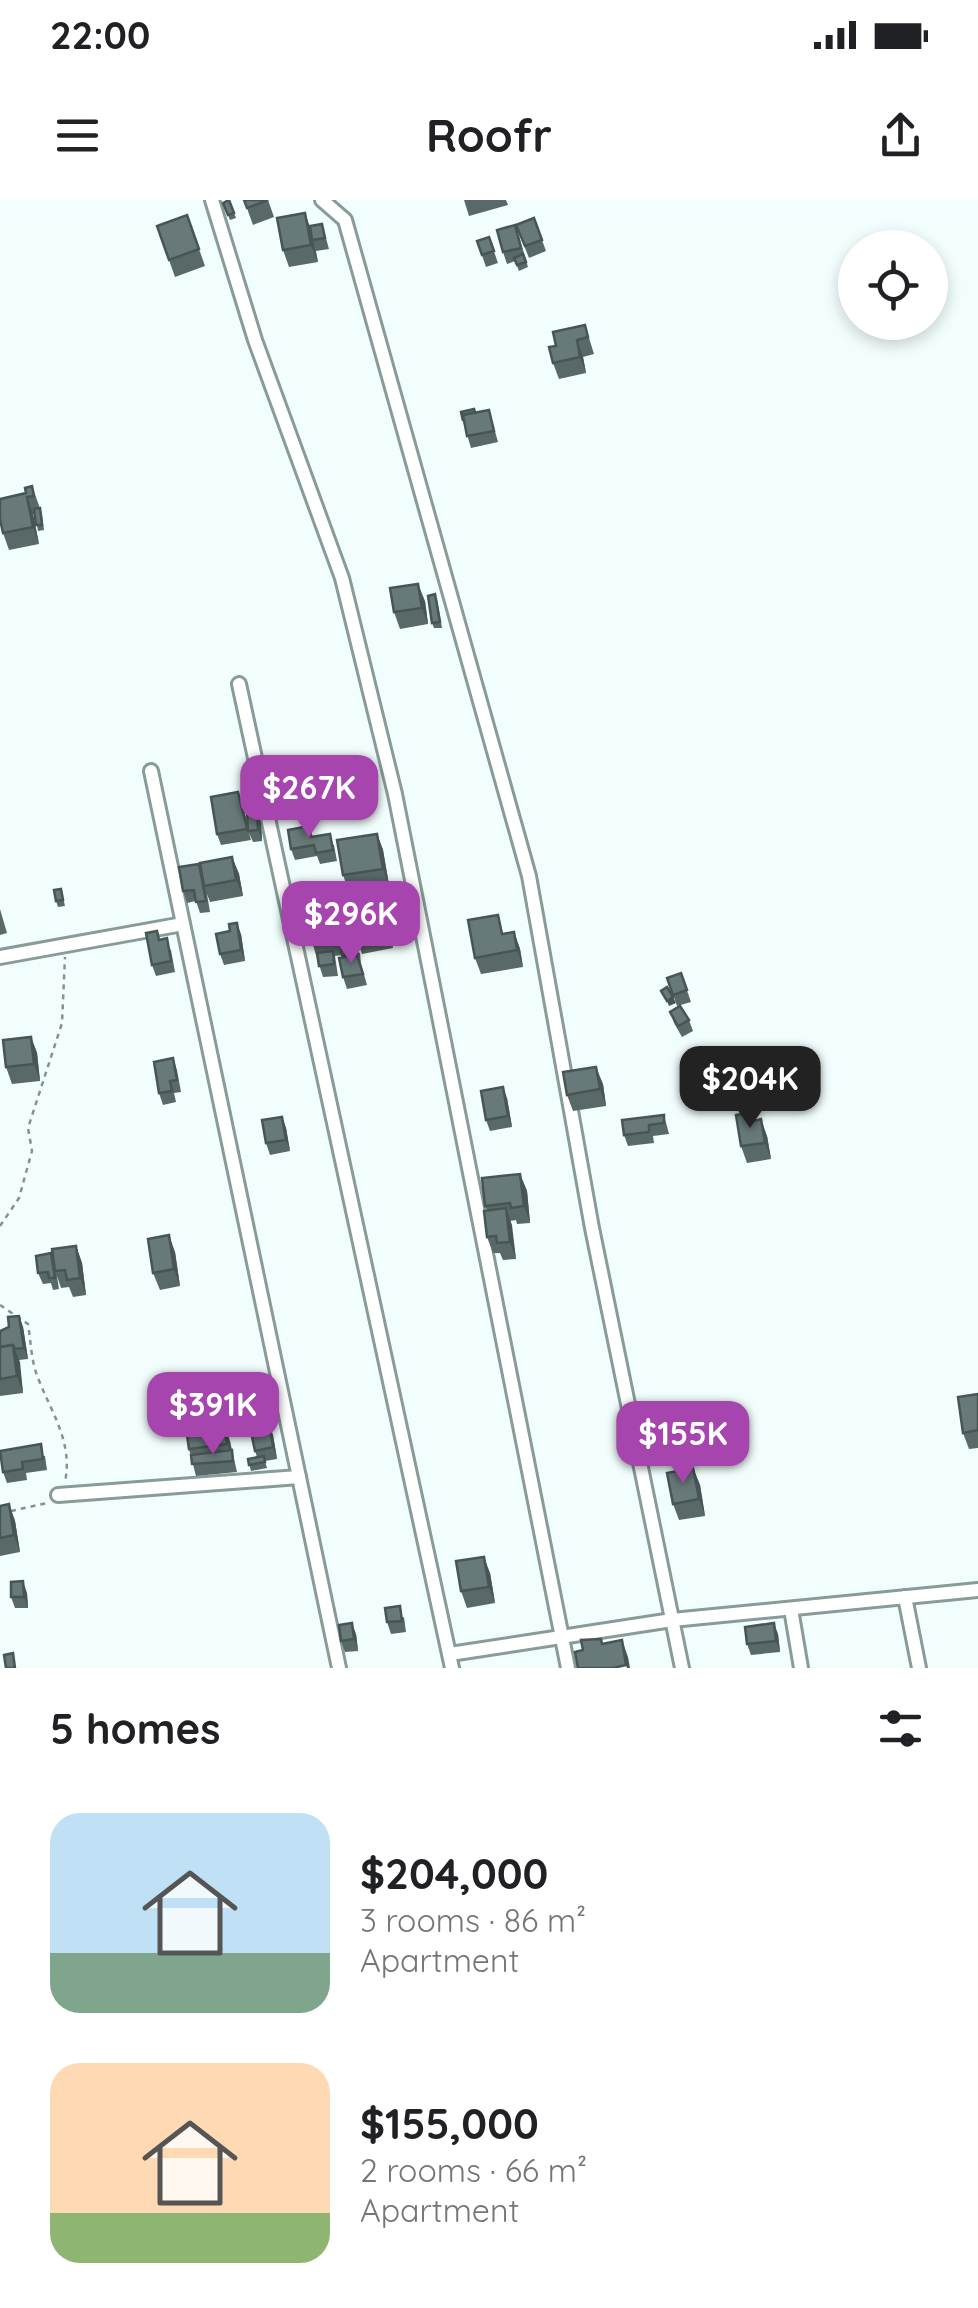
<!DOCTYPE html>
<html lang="en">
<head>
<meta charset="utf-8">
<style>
	:root { --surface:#fff; --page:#f6f6f6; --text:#202124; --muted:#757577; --accent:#a545ad }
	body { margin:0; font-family:Quicksand,sans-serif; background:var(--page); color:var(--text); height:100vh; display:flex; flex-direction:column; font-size:38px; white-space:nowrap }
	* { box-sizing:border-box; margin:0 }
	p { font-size:32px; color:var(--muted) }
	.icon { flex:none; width:55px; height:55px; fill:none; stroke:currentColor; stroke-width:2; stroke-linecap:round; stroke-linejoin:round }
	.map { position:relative; height:1468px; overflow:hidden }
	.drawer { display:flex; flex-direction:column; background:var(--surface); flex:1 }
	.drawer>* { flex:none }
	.buttons { position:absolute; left:838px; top:30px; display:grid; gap:20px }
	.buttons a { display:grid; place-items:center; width:110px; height:110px; border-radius:50%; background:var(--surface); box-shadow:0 5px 15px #0003; font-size:50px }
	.price { position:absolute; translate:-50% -85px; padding:0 22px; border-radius:20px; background:var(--accent); color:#fff; font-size:32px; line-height:65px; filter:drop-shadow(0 2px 5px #0008) }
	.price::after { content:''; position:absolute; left:50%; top:60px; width:30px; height:22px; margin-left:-15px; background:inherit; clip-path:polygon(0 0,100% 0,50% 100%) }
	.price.selected { background:#222; color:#fff }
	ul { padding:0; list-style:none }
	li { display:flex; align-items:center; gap:30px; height:250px; padding:0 50px }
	li span { display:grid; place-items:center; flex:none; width:280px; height:200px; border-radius:30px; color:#555 }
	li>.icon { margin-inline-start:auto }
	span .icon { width:120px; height:120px; fill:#fffc; stroke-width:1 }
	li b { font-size:42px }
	h2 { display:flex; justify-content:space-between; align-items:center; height:120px; padding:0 50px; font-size:42px }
	.status { display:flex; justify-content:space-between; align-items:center; height:70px; padding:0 50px; background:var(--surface); direction:ltr }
	.status svg { height:28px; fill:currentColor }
	header { display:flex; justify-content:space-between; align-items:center; height:130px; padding:0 50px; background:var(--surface); font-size:45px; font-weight:700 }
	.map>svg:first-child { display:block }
</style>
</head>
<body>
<div class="status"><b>22:00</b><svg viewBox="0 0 49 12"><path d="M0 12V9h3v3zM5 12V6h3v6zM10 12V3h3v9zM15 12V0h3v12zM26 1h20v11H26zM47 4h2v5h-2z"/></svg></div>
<header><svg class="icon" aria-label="menu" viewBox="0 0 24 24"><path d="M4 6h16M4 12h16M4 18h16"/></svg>Roofr<svg class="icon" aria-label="share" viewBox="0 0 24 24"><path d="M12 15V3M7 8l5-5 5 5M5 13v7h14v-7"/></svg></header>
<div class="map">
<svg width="978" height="1468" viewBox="0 0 978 1468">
	<rect width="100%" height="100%" fill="#f2fefd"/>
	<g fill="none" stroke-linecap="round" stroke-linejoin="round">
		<g stroke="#879b99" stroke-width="18">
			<g id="minor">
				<path d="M 212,0 L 255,140 L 342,378 L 395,594 L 568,1468"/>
				<path d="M 322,0 L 345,20 L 529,676 L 592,1028 L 682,1468"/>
				<path d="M 239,484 L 452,1468"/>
				<path d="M 151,571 L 339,1468"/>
				<path d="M 0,757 L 183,724"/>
				<path d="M 58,1295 L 299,1277"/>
				<path d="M 905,1397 L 919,1468"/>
				<path d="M 791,1409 L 801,1468"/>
				<path d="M 450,1454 L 672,1420 L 978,1390"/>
			</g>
		</g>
		<g stroke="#879190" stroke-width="2.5" stroke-dasharray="5 5" stroke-linecap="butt">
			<path d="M 0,1026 L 19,998 L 32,951 L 28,928 L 62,823 L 65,757"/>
			<path d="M 0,1105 L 28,1124 C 31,1142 31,1161 38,1178 C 52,1214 73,1242 65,1282"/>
			<path d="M 11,1311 L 47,1303"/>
		</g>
		<use href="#minor" stroke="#fff" stroke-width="12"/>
	</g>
	<g fill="#596968">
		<path d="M 229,0 L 236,18 L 230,20 L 223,3 Z"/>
		<path d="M 244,0 L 268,0 L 274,17 L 253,25 Z"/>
		<path d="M 464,0 L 506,0 L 508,5 L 469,16 Z"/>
		<path d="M 187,15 L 205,66 L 175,77 L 157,26 Z"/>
		<path d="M 534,18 L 546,51 L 529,58 L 516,25 Z"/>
		<path d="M 322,24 L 329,49 L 316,51 L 315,47 L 318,62 L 289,67 L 283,50 L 310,26 Z"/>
		<path d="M 519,36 L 528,67 L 519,71 L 515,61 L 507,64 L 503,52 Z"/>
		<path d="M 489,37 L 498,63 L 486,67 L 477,41 Z"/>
		<path d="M 585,125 L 594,154 L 583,157 L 586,173 L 559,179 L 553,163 L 556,146 Z"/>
		<path d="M 489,210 L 498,242 L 471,248 L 463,221 Z"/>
		<path d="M 32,286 L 42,314 L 44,330 L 38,331 L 35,314 L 33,314 L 39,344 L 9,350 L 3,333 Z"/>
		<path d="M 437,399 L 442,428 L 434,428 L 432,423 Z"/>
		<path d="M 425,401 L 428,424 L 400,429 L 394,412 Z"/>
		<path d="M 243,604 L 248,628 L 261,623 L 262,641 L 253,642 L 249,633 L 251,640 L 221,645 L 217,634 Z"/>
		<path d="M 309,626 L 313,637 L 334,645 L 337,661 L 320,664 L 317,656 L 295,660 L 291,649 Z"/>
		<path d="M 377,634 L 383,650 L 389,685 L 349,692 L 343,675 Z"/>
		<path d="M 232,657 L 239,674 L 243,696 L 210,702 L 207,694 L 210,712 L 200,713 L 196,701 L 187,703 L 183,691 Z"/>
		<path d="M 61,689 L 65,706 L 58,707 L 56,701 Z"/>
		<path d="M 331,704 L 337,721 L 341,744 L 360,753 L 361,764 L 367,785 L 347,789 L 343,777 L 342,755 L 335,756 L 338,776 L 323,777 L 312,742 Z"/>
		<path d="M 0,709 L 7,733 L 0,735 Z"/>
		<path d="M 386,714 L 393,748 L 362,754 L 356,737 Z"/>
		<path d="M 157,731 L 160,740 L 171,750 L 175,772 L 156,776 L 152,765 Z"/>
		<path d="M 514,732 L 520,749 L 523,767 L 481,774 L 475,758 Z"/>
		<path d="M 241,734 L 245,761 L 224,765 L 220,754 Z"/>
		<path d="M 681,773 L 691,802 L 677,806 L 667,778 Z"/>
		<path d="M 670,812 L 689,820 L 693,831 L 682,837 L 674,823 Z"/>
		<path d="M 31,837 L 37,853 L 40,881 L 12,884 L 6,867 Z"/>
		<path d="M 173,858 L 177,870 L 181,892 L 174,893 L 176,902 L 163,905 L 159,893 Z"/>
		<path d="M 603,884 L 606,906 L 573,911 L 567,895 Z"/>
		<path d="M 507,898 L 512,927 L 490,931 L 486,920 Z"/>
		<path d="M 664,915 L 669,934 L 653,936 L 654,943 L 628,946 L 624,935 Z"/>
		<path d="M 282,917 L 286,928 L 290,951 L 270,955 L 266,943 Z"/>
		<path d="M 751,921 L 767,936 L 771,959 L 747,963 L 741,946 Z"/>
		<path d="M 520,974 L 527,991 L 530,1023 L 517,1024 L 516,1020 L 510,1021 L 516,1059 L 503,1060 L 500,1053 L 493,1053 L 487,1037 L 487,1010 L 485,1006 Z"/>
		<path d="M 76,1046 L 82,1063 L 86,1095 L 73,1097 L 69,1087 L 61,1088 L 57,1076 L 59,1089 L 53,1090 L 51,1083 L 43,1084 L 38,1073 L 51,1053 L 54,1061 Z"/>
		<path d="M 175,1052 L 180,1086 L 160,1090 L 153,1073 Z"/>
		<path d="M 19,1116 L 23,1127 L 28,1159 L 19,1160 L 23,1193 L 0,1196 L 0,1131 L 9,1127 Z"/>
		<path d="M 978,1194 L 978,1248 L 969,1249 L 963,1233 Z"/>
		<path d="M 273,1235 L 277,1259 L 265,1261 L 267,1268 L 251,1271 L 248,1259 L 257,1257 L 255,1251 Z"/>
		<path d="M 230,1241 L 237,1272 L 196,1276 L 189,1249 Z"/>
		<path d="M 0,1251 L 45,1256 L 47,1270 L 26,1273 L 27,1280 L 7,1283 L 3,1272 Z"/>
		<path d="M 693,1268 L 700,1285 L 705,1316 L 679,1320 L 673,1304 Z"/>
		<path d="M 9,1304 L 15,1321 L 20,1352 L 0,1356 L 0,1306 Z"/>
		<path d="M 490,1373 L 495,1403 L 467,1408 L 461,1391 Z"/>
		<path d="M 27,1393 L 28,1408 L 15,1408 L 11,1397 Z"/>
		<path d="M 404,1417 L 406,1432 L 391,1434 L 387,1422 Z"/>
		<path d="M 356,1434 L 358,1451 L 345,1452 L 341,1441 Z"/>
		<path d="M 778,1434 L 780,1452 L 751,1455 L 747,1444 Z"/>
	</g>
	<g fill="#485555">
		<path d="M 305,13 L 311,30 L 318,62 L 311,45 Z"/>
		<path d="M 577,140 L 583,157 L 586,173 L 580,157 Z"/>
		<path d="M 27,297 L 33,314 L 39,344 L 33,327 Z"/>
		<path d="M 418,384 L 425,401 L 428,424 L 422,408 Z"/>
		<path d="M 257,611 L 261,623 L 262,641 L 258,630 Z"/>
		<path d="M 377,634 L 383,650 L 389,685 L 383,669 Z"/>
		<path d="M 232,657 L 239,674 L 243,696 L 236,680 Z"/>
		<path d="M 380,697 L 386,714 L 393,748 L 386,732 Z"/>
		<path d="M 331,704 L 337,721 L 343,755 L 336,738 Z"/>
		<path d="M 237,723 L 241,734 L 245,761 L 241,750 Z"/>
		<path d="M 514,732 L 520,749 L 523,767 L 517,750 Z"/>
		<path d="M 673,797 L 676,803 L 669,806 L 667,801 Z"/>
		<path d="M 31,837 L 37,853 L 40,881 L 34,864 Z"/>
		<path d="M 596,867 L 603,884 L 606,906 L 600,889 Z"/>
		<path d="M 503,887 L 507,898 L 512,927 L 508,916 Z"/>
		<path d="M 282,917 L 286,928 L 290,951 L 286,940 Z"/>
		<path d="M 761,919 L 767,936 L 771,959 L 765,943 Z"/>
		<path d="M 520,974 L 527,991 L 530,1023 L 524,1006 Z"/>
		<path d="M 506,1008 L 512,1025 L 516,1059 L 510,1042 Z"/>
		<path d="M 169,1035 L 175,1052 L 180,1086 L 174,1069 Z"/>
		<path d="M 76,1046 L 82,1063 L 86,1095 L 80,1078 Z"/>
		<path d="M 19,1116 L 23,1127 L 28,1159 L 24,1148 Z"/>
		<path d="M 13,1145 L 20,1162 L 23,1193 L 17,1176 Z"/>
		<path d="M 269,1223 L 273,1235 L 277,1259 L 273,1247 Z"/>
		<path d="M 224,1224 L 230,1241 L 233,1261 L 227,1244 Z"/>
		<path d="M 693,1268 L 700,1285 L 705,1316 L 699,1299 Z"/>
		<path d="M 9,1304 L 15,1321 L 20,1352 L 14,1335 Z"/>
		<path d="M 484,1357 L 490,1373 L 495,1403 L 489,1387 Z"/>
		<path d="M 23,1381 L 27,1393 L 28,1408 L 24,1397 Z"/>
		<path d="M 352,1423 L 356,1434 L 358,1451 L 354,1439 Z"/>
		<path d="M 774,1423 L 778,1434 L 780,1452 L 776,1441 Z"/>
		<path d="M 622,1440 L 628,1457 L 630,1468 L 627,1468 L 626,1465 Z"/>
	</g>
	<g fill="#677a79" stroke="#485555" stroke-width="2.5">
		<path d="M 229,0 L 234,13 L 228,15 L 223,3 Z"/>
		<path d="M 244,0 L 268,0 L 247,8 Z"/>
		<path d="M 305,13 L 311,45 L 283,50 L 277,18 Z"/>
		<path d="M 187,15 L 199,49 L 169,60 L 157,26 Z"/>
		<path d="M 534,18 L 542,40 L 525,46 L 516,25 Z"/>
		<path d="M 322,24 L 325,38 L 312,40 L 310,26 Z"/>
		<path d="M 515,25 L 521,48 L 503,52 L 497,30 Z"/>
		<path d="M 489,37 L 494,51 L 482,55 L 477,41 Z"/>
		<path d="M 523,54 L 526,62 L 517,65 L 514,58 Z"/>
		<path d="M 585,125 L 588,137 L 577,140 L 580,157 L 553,163 L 549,147 L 556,146 L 553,132 Z"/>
		<path d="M 474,209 L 475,212 L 463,215 L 463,221 L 461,212 Z"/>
		<path d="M 489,210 L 494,231 L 467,236 L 463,215 Z"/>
		<path d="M 32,286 L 34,296 L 27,297 L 33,327 L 3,333 L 0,319 L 0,299 L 26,293 L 25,288 Z"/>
		<path d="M 40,308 L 42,325 L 36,325 L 34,309 Z"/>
		<path d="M 418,384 L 422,408 L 394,412 L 390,388 Z"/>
		<path d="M 435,394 L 440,422 L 432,423 L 428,396 Z"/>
		<path d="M 238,592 L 247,629 L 217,634 L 211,597 Z"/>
		<path d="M 257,611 L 258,630 L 248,631 L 247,612 Z"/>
		<path d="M 309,626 L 311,637 L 330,634 L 333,650 L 316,653 L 314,645 L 291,649 L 288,630 Z"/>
		<path d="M 377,634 L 383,669 L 343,675 L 337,640 Z"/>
		<path d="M 232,657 L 236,680 L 204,686 L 200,663 Z"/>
		<path d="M 199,664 L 206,701 L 196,702 L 194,690 L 183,691 L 179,667 Z"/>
		<path d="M 61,689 L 63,700 L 56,701 L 54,690 Z"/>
		<path d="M 380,697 L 386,732 L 356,737 L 350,703 Z"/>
		<path d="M 331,704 L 336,738 L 312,742 L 307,708 Z"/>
		<path d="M 498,715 L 502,734 L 514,732 L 517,750 L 475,758 L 468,720 Z"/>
		<path d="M 237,723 L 241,750 L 220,754 L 216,734 L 230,731 L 229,724 Z"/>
		<path d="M 157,731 L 159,740 L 167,738 L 171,761 L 152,765 L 146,733 Z"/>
		<path d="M 355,742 L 357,753 L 342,755 L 341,744 Z"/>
		<path d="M 333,751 L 334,764 L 319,766 L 317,753 Z"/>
		<path d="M 357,755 L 363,774 L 343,777 L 339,758 Z"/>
		<path d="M 681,773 L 687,790 L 673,795 L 667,778 Z"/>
		<path d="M 667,787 L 673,797 L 667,801 L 661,791 Z"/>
		<path d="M 680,806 L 689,820 L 678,826 L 670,812 Z"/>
		<path d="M 31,837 L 34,864 L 6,867 L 3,840 Z"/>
		<path d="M 173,858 L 177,880 L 170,881 L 172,891 L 159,893 L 154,862 Z"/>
		<path d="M 596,867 L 600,889 L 567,895 L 563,872 Z"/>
		<path d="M 503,887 L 508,916 L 486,920 L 481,891 Z"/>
		<path d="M 748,913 L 750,922 L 761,919 L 765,943 L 741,946 L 736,915 Z"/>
		<path d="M 664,915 L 664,923 L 649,925 L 649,932 L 624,935 L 622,920 Z"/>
		<path d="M 282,917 L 286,940 L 266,943 L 262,920 Z"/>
		<path d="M 520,974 L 524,1006 L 511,1008 L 510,1003 L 485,1006 L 482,978 Z"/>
		<path d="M 506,1008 L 510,1042 L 497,1043 L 496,1036 L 487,1037 L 484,1011 Z"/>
		<path d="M 169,1035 L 174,1069 L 153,1073 L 148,1039 Z"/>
		<path d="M 76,1046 L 80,1078 L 67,1080 L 65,1070 L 55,1071 L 52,1049 Z"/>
		<path d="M 51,1053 L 55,1078 L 49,1078 L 48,1072 L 38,1073 L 36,1056 Z"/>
		<path d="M 19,1116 L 24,1148 L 15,1149 L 13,1145 L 0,1147 L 0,1131 L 9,1127 L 8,1117 Z"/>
		<path d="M 13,1145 L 17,1176 L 0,1179 L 0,1147 Z"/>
		<path d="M 978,1194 L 978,1230 L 963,1233 L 958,1197 Z"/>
		<path d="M 269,1223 L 273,1247 L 255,1251 L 250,1227 Z"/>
		<path d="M 224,1224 L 227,1244 L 189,1249 L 186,1228 Z"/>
		<path d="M 41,1244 L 43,1259 L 22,1262 L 23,1269 L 3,1272 L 0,1251 Z"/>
		<path d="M 232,1250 L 233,1261 L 192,1264 L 191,1255 Z"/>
		<path d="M 264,1256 L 265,1262 L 249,1265 L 248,1259 Z"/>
		<path d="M 693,1268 L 699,1299 L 673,1304 L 667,1273 Z"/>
		<path d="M 9,1304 L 14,1335 L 0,1338 L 0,1306 Z"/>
		<path d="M 484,1357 L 489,1387 L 461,1391 L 456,1361 Z"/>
		<path d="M 23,1381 L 24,1397 L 11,1397 L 11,1382 Z"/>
		<path d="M 400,1406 L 402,1421 L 387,1422 L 385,1408 Z"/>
		<path d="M 352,1423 L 354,1439 L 341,1441 L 339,1425 Z"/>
		<path d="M 774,1423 L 776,1441 L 747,1444 L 745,1427 Z"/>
		<path d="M 601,1439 L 602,1444 L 622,1440 L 626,1465 L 613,1468 L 578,1468 L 575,1452 L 583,1450 L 581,1440 Z"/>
		<path d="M 13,1453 L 15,1468 L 6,1468 L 4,1455 Z"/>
	</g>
</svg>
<div class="buttons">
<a><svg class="icon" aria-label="locate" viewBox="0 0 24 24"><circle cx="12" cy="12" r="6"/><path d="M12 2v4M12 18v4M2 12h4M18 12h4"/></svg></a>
</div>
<b class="price" style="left:309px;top:640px">$267K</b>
<b class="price" style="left:351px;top:766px">$296K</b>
<b class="price selected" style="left:750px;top:931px">$204K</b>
<b class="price" style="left:213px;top:1257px">$391K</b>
<b class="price" style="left:683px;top:1286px">$155K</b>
</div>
<section class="drawer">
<h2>5 homes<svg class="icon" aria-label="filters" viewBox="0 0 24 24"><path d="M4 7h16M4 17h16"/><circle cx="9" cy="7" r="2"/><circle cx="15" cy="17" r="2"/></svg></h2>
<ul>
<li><span style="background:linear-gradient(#bfe0f5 70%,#7fa58c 0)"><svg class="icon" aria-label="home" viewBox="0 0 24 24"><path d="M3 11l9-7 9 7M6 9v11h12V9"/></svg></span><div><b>$204,000</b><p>3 rooms · 86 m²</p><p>Apartment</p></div></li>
<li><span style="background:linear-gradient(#ffd9b3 75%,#8fb573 0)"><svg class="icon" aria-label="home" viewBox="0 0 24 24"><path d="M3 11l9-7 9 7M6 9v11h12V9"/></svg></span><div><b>$155,000</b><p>2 rooms · 66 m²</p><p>Apartment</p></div></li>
</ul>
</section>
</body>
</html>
